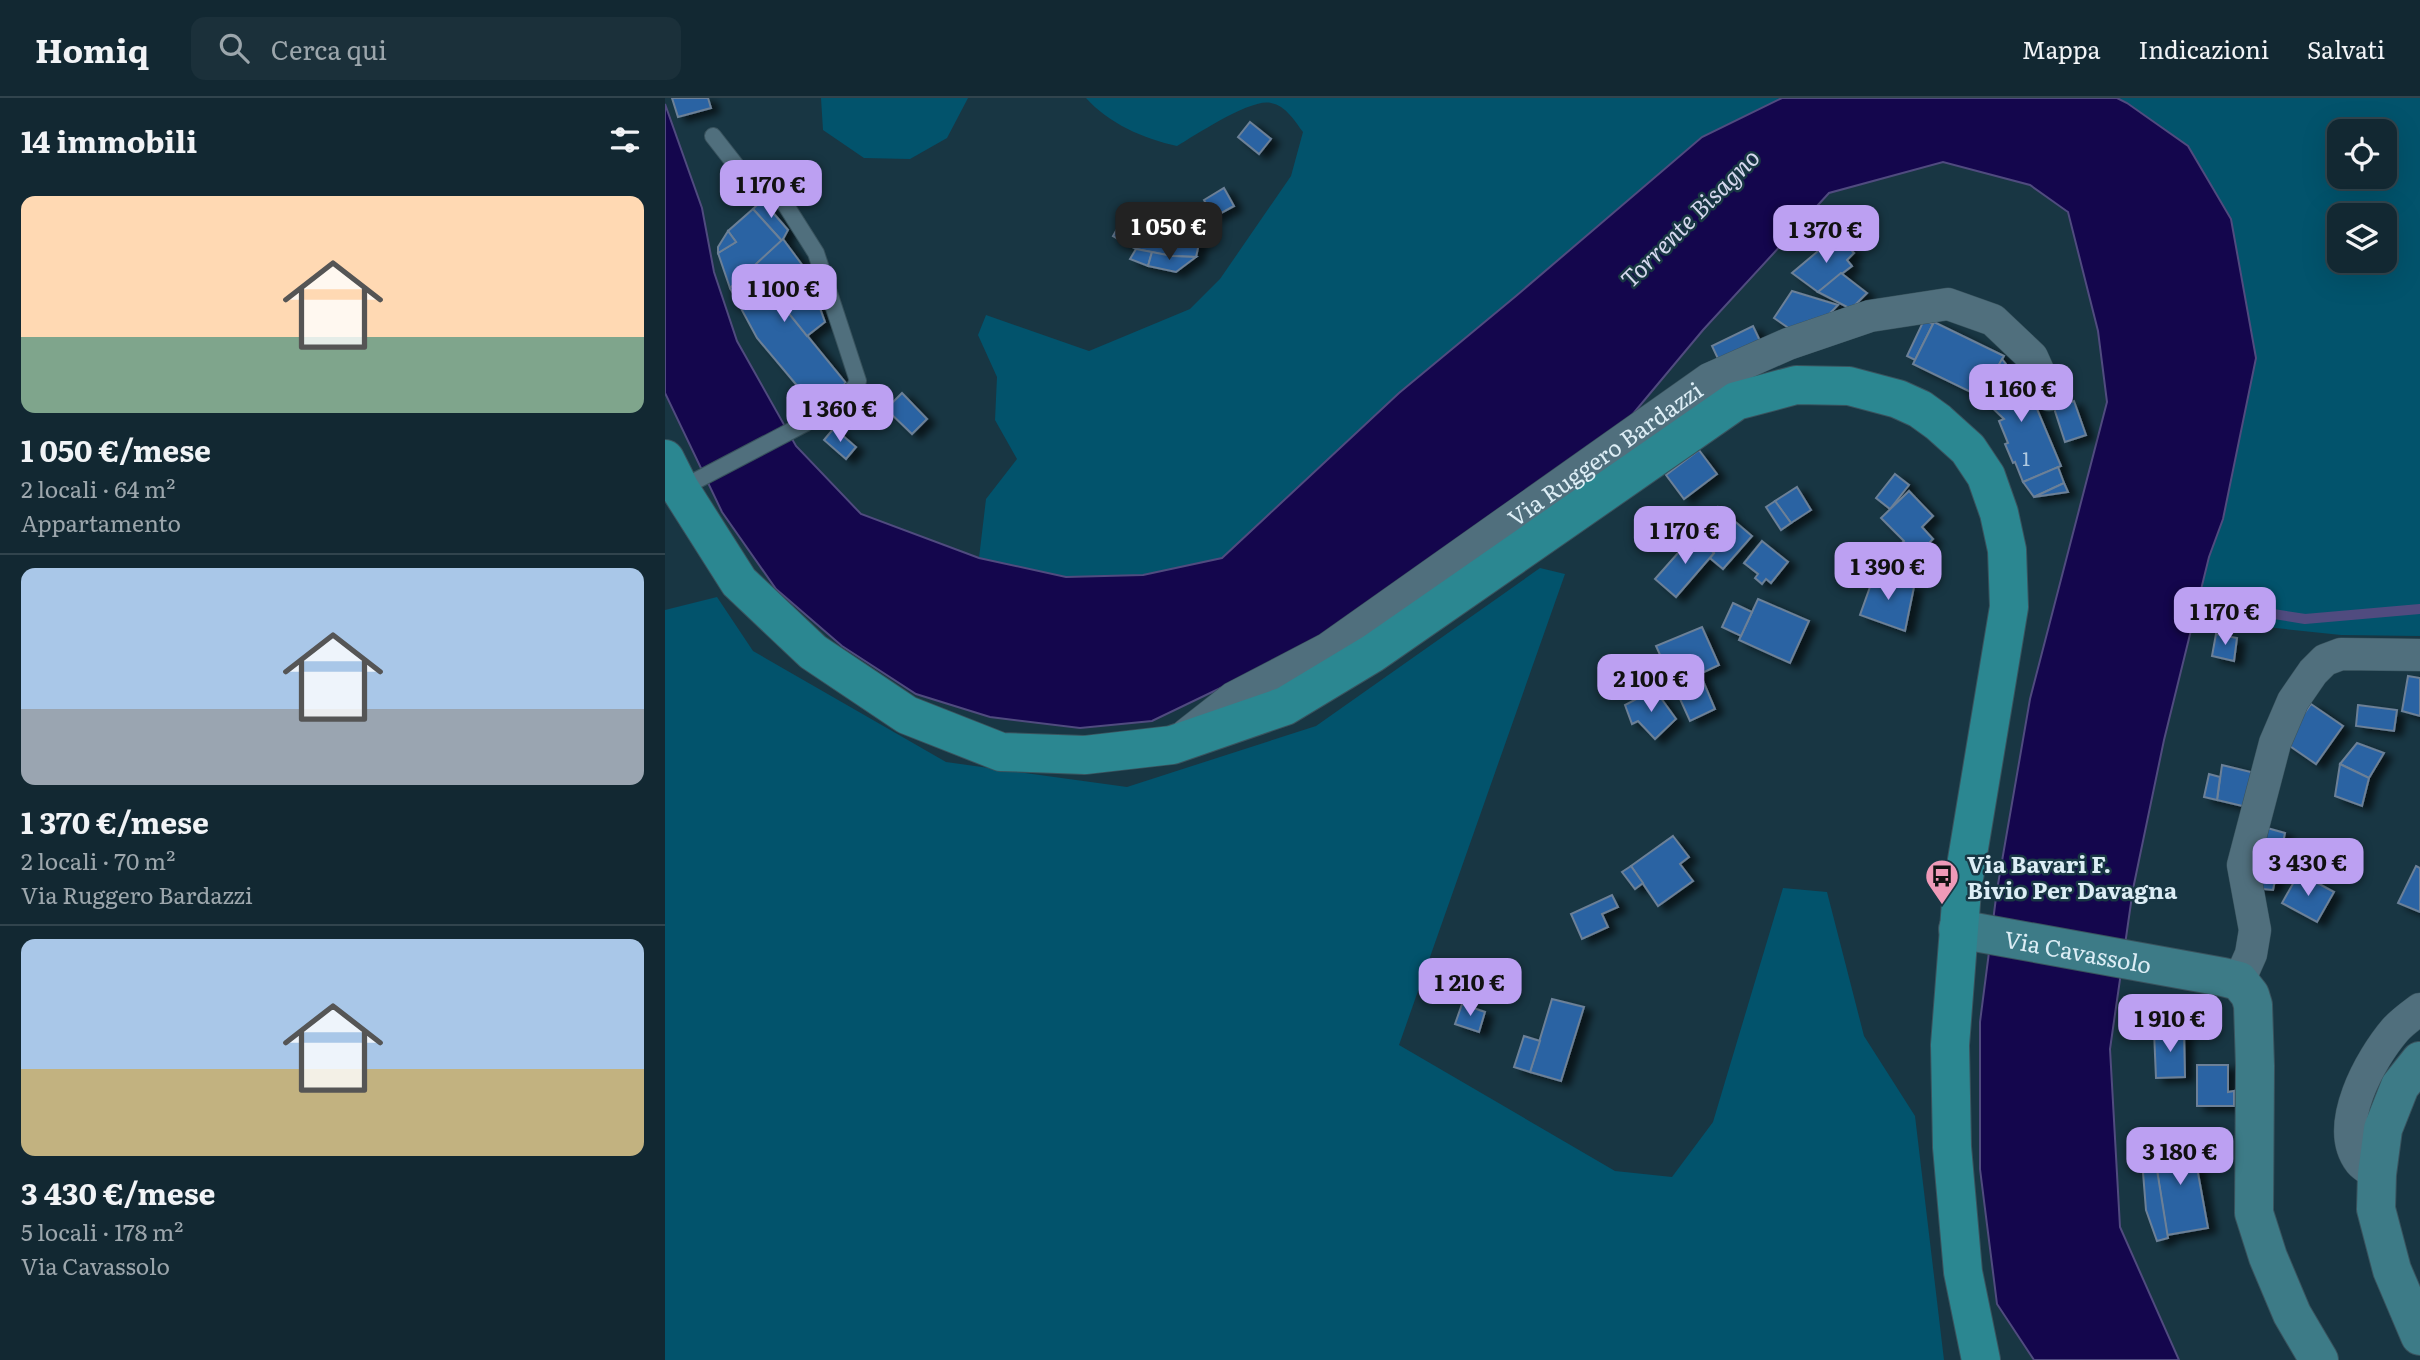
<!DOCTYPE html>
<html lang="it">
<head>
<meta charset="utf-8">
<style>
	:root { --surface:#122832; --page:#1b303a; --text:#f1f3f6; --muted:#9ca6ac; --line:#31444d; --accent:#bca0f2 }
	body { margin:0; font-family:Literata,serif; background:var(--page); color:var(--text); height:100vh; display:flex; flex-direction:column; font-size:26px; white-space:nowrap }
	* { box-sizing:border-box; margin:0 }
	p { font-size:23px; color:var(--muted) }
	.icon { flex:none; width:38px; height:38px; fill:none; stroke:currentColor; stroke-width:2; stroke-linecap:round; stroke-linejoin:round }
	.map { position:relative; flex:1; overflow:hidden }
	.side { display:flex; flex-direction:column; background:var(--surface); width:665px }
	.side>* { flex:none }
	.buttons { position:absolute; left:1662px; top:21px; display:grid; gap:14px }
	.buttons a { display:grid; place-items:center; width:70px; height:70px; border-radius:14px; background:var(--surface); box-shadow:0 7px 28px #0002,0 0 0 2px var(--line); font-size:35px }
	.price { position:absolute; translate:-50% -60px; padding:0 16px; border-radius:14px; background:var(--accent); color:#111; font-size:23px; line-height:46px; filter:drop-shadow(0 2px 4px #0008) }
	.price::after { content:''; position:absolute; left:50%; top:42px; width:21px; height:16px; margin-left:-10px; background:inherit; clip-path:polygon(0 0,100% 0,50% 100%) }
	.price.active { background:#222; color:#fff }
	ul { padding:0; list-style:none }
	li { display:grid; align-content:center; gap:14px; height:371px; padding:0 21px }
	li+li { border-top:2px solid var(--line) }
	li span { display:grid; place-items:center; height:217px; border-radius:14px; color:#555 }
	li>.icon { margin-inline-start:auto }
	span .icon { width:126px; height:126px; fill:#fffc; stroke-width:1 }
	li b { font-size:30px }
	h2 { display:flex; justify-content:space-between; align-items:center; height:84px; padding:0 21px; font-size:30px }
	header { display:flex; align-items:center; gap:42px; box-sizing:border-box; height:98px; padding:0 35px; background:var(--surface); border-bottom:2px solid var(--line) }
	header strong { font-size:33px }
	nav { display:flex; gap:38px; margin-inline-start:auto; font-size:24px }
	.search { width:490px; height:63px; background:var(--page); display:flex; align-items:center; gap:18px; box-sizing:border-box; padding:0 24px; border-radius:14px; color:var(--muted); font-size:26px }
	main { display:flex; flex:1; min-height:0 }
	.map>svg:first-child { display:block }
</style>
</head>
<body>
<header>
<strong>Homiq</strong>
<div class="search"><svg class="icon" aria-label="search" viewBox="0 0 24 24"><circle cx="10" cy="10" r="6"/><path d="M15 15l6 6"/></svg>Cerca qui</div>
<nav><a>Mappa</a><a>Indicazioni</a><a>Salvati</a></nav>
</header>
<main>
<section class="side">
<h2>14 immobili<svg class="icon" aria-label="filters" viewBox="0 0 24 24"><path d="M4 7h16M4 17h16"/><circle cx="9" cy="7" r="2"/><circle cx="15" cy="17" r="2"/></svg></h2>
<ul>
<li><span style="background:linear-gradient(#ffd9b3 65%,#7fa58c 0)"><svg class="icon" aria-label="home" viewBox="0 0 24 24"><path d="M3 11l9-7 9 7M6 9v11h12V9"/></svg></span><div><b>1 050 €/mese</b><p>2 locali · 64 m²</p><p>Appartamento</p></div></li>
<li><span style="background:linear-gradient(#a9c7e8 65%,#9aa5b1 0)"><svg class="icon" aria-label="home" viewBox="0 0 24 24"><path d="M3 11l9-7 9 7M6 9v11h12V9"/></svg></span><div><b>1 370 €/mese</b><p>2 locali · 70 m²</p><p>Via Ruggero Bardazzi</p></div></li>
<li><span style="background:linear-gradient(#a9c7e8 60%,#c2b280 0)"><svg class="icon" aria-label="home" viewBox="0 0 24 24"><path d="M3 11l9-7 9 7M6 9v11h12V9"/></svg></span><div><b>3 430 €/mese</b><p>5 locali · 178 m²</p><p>Via Cavassolo</p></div></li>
</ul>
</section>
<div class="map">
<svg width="1755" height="1262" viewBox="0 0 1755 1262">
	<defs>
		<filter id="shadow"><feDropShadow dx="8" dy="4.5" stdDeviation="3.5" flood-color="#0009"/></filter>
	</defs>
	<rect width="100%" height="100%" fill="#183643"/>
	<g fill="#02536c" fill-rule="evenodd">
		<path d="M 156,0 L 303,0 L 282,40 L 245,61 L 199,60 L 158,32 Z"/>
		<path d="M 421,0 L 1117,0 L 1037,39 L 851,198 L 734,295 L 557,460 L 478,477 L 401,479 L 314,460 L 321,401 L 352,361 L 330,322 L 332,279 L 313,237 L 321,217 L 424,253 L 525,211 L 555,181 L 626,78 L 638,34 C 629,22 621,8 606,5 C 586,0 531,37 512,48 C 479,41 443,25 421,0 Z"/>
		<path d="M 1452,0 L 1755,0 L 1755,538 L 1676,537 L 1582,527 L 1533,504 L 1544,459 L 1558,421 L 1523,48 L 1462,5 ZM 1675,33 L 1720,33 L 1720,79 L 1675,79 ZM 1675,117 L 1720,117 L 1720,163 L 1675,163 Z"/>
		<path d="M 875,470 L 900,476 L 734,947 L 950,1073 L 1007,1079 L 1048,1024 L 1118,790 L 1162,794 L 1199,938 L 1250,1018 L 1279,1262 L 0,1262 L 0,512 L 52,499 L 88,553 L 281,664 L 462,689 L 651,628 Z"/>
	</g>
	<path fill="#14064d" stroke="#504b7f" stroke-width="2" d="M 1117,0 L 1452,0 L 1462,5 L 1523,48 L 1566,121 L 1591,260 L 1558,421 L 1544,459 L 1499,642 L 1468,791 L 1445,951 L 1455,1129 L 1514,1262 L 1369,1262 L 1332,1206 L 1315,1071 L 1315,924 L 1332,792 L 1365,601 L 1442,304 L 1433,233 L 1403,114 L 1365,87 L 1278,64 L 1164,95 L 1038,232 L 962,323 L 661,545 L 568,584 L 487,623 L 415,630 L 325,619 L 251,596 L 177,548 L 111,491 L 57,414 L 0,295 L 0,6 L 37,110 L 49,174 L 72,243 L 131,348 L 196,416 L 314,460 L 401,479 L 478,477 L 557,460 L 734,295 L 851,198 L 1037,39 Z"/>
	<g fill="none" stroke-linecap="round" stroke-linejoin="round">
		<path stroke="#504b7f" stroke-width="10" d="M 1520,502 L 1640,521 L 1755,511"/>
	</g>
	<g fill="#2a63a3" stroke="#6c8097" stroke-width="2" filter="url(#shadow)">
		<path d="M 7,0 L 43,0 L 46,10 L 13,19 Z"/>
		<path d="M 585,24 L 606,41 L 594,56 L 573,39 Z"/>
		<path d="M 559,90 L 569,108 L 549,119 L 539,102 Z"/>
		<path d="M 97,102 L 123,132 L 117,143 L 88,111 Z"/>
		<path d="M 464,110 L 483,120 L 516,128 L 538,128 L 531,159 L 507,158 L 471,151 L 448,138 Z"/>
		<path d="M 88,111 L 117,143 L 65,190 L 53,155 L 71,144 L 63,133 Z"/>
		<path d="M 63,133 L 71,144 L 53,155 L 53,149 Z"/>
		<path d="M 1172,137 L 1189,155 L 1182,162 L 1187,168 L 1153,194 L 1127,175 Z"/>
		<path d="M 118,141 L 141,172 L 109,197 L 181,285 L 150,309 L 92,240 L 65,190 Z"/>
		<path d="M 471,151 L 487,154 L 483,168 L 465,161 Z"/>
		<path d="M 487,154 L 507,158 L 531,159 L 511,174 L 483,168 Z"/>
		<path d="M 141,172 L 160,224 L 142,238 L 109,197 Z"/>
		<path d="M 1176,175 L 1202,195 L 1186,211 L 1153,194 Z"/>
		<path d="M 1127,193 L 1173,207 L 1147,234 L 1128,233 L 1109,220 Z"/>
		<path d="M 1259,222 L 1268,226 L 1250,262 L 1242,258 Z"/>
		<path d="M 1269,224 L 1339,258 L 1316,299 L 1248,266 Z"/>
		<path d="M 1088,228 L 1096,245 L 1055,265 L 1047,248 Z"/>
		<path d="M 1337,261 L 1367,299 L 1396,368 L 1358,384 L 1350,364 L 1348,365 L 1340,346 L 1343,345 L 1334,323 L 1339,321 L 1316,299 Z"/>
		<path d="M 237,295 L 262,321 L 247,336 L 221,311 Z"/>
		<path d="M 1409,303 L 1421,337 L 1400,344 L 1389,310 Z"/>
		<path d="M 169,330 L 191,349 L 181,361 L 159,342 Z"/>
		<path d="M 1034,352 L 1052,376 L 1019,401 L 1001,377 Z"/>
		<path d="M 1393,369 L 1399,385 L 1369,399 L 1358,384 Z"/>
		<path d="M 1230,376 L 1244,387 L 1225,411 L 1211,400 Z"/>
		<path d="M 1399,385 L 1403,394 L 1369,399 Z"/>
		<path d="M 1132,389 L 1146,412 L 1126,425 L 1110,403 Z"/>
		<path d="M 1244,393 L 1268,418 L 1257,429 L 1268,441 L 1247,462 L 1233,449 L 1239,443 L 1216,420 Z"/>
		<path d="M 1110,403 L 1126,425 L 1116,432 L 1101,409 Z"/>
		<path d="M 1053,409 L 1087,438 L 1058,471 L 1045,460 L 1049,455 L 1029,437 Z"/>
		<path d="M 1029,437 L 1049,455 L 1011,499 L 990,481 Z"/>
		<path d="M 1097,443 L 1123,464 L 1106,485 L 1101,481 L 1097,486 L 1090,480 L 1093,476 L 1079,465 Z"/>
		<path d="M 1210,475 L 1249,489 L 1240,533 L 1195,517 Z"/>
		<path d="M 1093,501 L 1144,523 L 1125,565 L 1074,542 Z"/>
		<path d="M 1068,505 L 1087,514 L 1076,538 L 1057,529 Z"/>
		<path d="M 1037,529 L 1054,567 L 1035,576 L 1033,571 L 1006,581 L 991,548 Z"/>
		<path d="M 1551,536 L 1572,540 L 1569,563 L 1547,558 Z"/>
		<path d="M 1033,571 L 1050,611 L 1025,623 L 1006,581 Z"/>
		<path d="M 1743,578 L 1755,580 L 1755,618 L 1737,613 Z"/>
		<path d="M 993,596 L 1011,621 L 990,641 L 973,623 L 967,626 L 960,607 L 977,598 Z"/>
		<path d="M 1646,606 L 1678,628 L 1651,666 L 1619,644 Z"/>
		<path d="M 1693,607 L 1732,612 L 1729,633 L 1691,628 Z"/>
		<path d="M 1692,645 L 1719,655 L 1704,680 L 1675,666 Z"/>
		<path d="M 1675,666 L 1704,680 L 1697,708 L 1670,698 Z"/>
		<path d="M 1557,667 L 1594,676 L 1586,710 L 1552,702 Z"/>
		<path d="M 1544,676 L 1555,679 L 1552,702 L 1539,699 Z"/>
		<path d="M 1595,728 L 1620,735 L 1608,792 L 1588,790 Z"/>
		<path d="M 1008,738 L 1024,759 L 1015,766 L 1028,783 L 993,808 L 966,768 Z"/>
		<path d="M 966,768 L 978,785 L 970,791 L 957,774 Z"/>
		<path d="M 1751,768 L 1755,770 L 1755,814 L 1733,805 Z"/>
		<path d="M 1634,775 L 1669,794 L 1652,824 L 1617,805 Z"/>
		<path d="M 947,797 L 953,809 L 937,816 L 943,829 L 917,841 L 906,816 Z"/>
		<path d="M 887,901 L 919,909 L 896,983 L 865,974 Z"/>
		<path d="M 797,906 L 820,914 L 814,934 L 790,926 Z"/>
		<path d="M 1519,932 L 1520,979 L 1491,980 L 1489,933 Z"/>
		<path d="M 859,938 L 875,943 L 865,974 L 849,969 Z"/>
		<path d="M 1532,967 L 1563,967 L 1563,994 L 1569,993 L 1569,1008 L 1532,1008 Z"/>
		<path d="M 1527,1042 L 1543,1130 L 1502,1137 L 1488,1047 Z"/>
		<path d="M 1488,1047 L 1503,1140 L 1492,1143 L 1481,1112 L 1476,1049 Z"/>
	</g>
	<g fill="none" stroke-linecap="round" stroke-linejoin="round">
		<g stroke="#39535e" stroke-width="18">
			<path id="lane" d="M 15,391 L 141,325 L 189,290 L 193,283 L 151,155 L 115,98 L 73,70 L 48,38"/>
		</g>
		<g stroke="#39535e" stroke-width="33">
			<g id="street">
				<path id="s1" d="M 522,636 L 568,600 L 662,551 L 1044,281 L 1123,246 L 1205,218 L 1283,206 L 1328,222 L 1367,259 L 1384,297"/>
				<path d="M 1574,883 L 1586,856 L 1590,832 L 1578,767 L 1610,645 L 1628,603 L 1648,574 L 1660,562 L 1676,556 L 1755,557"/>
				<path d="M 1712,1076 C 1707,1073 1699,1069 1695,1064 C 1667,1028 1706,960 1730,932 C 1737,924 1747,917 1755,911"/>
			</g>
		</g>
		<g stroke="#39535e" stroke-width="40">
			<g id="secondary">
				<path id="s2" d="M 1293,831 L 1558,879 L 1574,883 L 1585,897 L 1588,907 L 1590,968 L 1589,1115 L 1603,1159 L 1627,1216 L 1654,1262"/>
				<path d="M 1755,963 L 1735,988 L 1718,1031 L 1712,1076 L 1711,1111 L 1727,1172 L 1755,1238"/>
			</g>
		</g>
		<g stroke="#39535e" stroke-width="40">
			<path id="primary" d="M 0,361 L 15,391 L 74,484 L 148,554 L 242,617 L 336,654 L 420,657 L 507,647 L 620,608 L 708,555 L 1071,303 L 1131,287 L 1184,288 L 1233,301 L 1255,311 L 1273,324 L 1303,351 L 1321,378 L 1334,415 L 1342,452 L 1344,509 L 1297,792 L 1285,947 L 1287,1049 L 1298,1174 L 1316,1262"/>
		</g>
		<use href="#lane" stroke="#506f7d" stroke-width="16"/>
		<use href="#street" stroke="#506f7d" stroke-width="32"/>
		<use href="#secondary" stroke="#3d7b87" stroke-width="38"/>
		<use href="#primary" stroke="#2b8791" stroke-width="38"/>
	</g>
	<defs>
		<g id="bus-pin" transform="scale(1.75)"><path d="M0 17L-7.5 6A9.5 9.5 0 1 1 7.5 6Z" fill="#ef9ab8" stroke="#183643"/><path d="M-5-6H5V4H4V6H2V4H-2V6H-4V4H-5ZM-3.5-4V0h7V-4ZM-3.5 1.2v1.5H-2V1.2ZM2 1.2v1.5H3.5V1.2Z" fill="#111"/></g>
	</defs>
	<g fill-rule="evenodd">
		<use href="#bus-pin" x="1277" y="778"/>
	</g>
	<g text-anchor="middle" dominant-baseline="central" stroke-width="5" stroke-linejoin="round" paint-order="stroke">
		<g font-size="19" fill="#b0cae0">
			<text x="1361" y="360">1</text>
		</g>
		<g font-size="23" fill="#dcedf5" stroke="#183643">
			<text stroke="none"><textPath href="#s1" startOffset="504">Via Ruggero Bardazzi</textPath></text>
			<text stroke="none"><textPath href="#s2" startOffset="122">Via Cavassolo</textPath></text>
		</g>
		<g font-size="23" font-weight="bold" fill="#dcedf5" stroke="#183643" text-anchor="start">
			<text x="1302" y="765">Via Bavari F.<tspan x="1302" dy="26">Bivio Per Davagna</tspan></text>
		</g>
		<g font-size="24" font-style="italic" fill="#d4d7ed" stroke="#183643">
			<text transform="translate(1024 119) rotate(-45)">Torrente Bisagno</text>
		</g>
	</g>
</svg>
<div class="buttons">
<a><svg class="icon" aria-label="locate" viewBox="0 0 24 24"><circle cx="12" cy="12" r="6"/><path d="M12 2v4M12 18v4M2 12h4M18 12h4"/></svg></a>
<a><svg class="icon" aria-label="layers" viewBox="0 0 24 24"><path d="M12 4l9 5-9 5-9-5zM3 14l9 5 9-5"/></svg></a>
</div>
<b class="price" style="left:106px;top:122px">1 170 €</b>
<b class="price active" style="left:504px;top:164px">1 050 €</b>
<b class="price" style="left:1161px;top:167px">1 370 €</b>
<b class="price" style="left:119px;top:226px">1 100 €</b>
<b class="price" style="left:1356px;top:326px">1 160 €</b>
<b class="price" style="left:175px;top:346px">1 360 €</b>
<b class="price" style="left:1020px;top:468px">1 170 €</b>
<b class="price" style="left:1223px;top:504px">1 390 €</b>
<b class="price" style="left:1560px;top:549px">1 170 €</b>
<b class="price" style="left:986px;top:616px">2 100 €</b>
<b class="price" style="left:1643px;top:800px">3 430 €</b>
<b class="price" style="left:805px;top:920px">1 210 €</b>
<b class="price" style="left:1505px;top:956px">1 910 €</b>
<b class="price" style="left:1515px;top:1089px">3 180 €</b>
</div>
</main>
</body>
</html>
